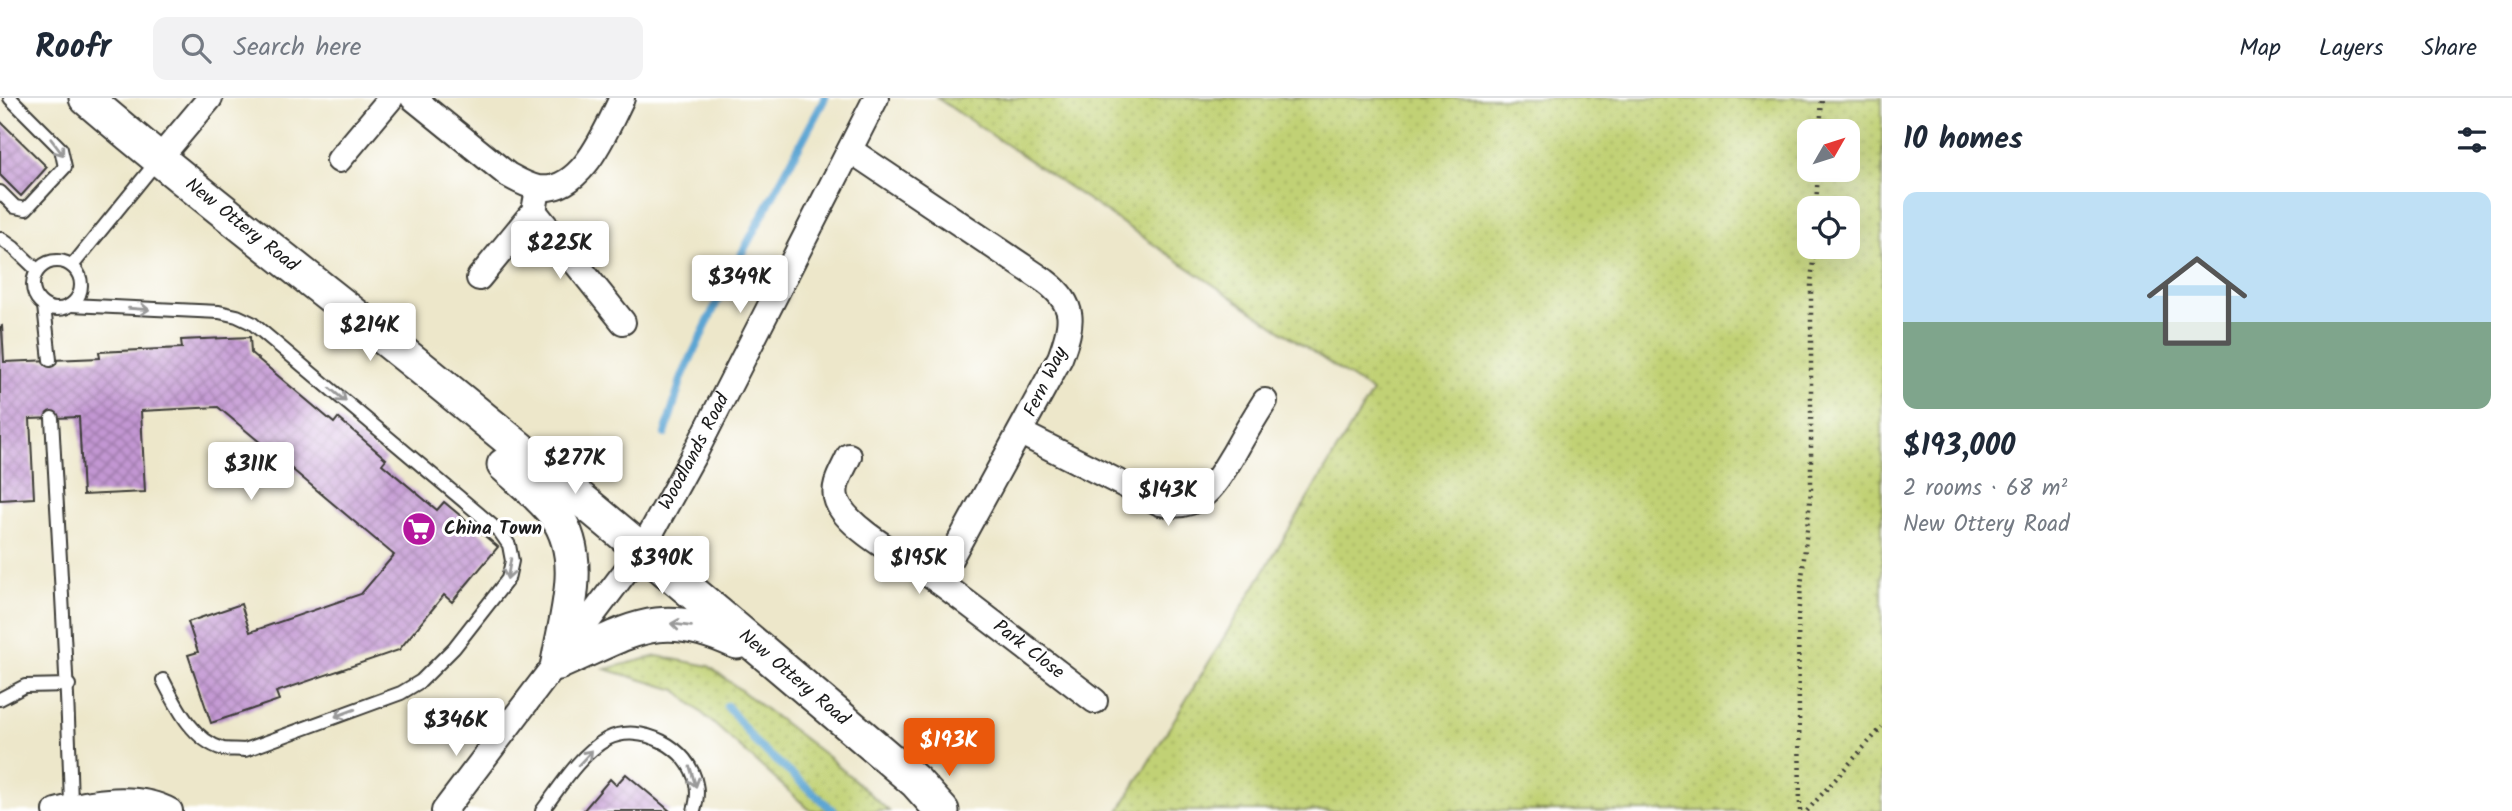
<!DOCTYPE html>
<html lang="en">
<head>
<meta charset="utf-8">
<style>
	:root { --surface:#fff; --page:#f2f2f3; --text:#1f2937; --muted:#747a83; --line:#e0e1e3; --accent:#ea580c }
	body { margin:0; font-family:Kalam,sans-serif; background:var(--page); color:var(--text); height:100vh; display:flex; flex-direction:column; font-size:26px; white-space:nowrap }
	* { box-sizing:border-box; margin:0 }
	p { font-size:23px; color:var(--muted) }
	.icon { flex:none; width:38px; height:38px; fill:none; stroke:currentColor; stroke-width:2; stroke-linecap:round; stroke-linejoin:round }
	.map { position:relative; flex:1; overflow:hidden }
	.drawer { display:flex; flex-direction:column; background:var(--surface); width:630px }
	.drawer>* { flex:none }
	.needle { width:46px; rotate:51deg }
	.tools { position:absolute; left:1797px; top:21px; display:grid; gap:14px }
	.tools a { display:grid; place-items:center; width:63px; height:63px; border-radius:14px; background:var(--surface); box-shadow:0 7px 28px #0002; font-size:35px }
	.price { position:absolute; translate:-50% -60px; padding:0 16px; border-radius:7px; background:#fff; color:#222; font-size:23px; line-height:46px; filter:drop-shadow(0 2px 4px #0008) }
	.price::after { content:''; position:absolute; left:50%; top:42px; width:21px; height:16px; margin-left:-10px; background:inherit; clip-path:polygon(0 0,100% 0,50% 100%) }
	.price.active { background:var(--accent); color:#fff }
	ul { padding:0; list-style:none }
	li { display:grid; align-content:center; gap:14px; height:371px; padding:0 21px }
	li span { display:grid; place-items:center; height:217px; border-radius:14px; color:#555 }
	li>.icon { margin-inline-start:auto }
	span .icon { width:126px; height:126px; fill:#fffc; stroke-width:1 }
	li b { font-size:30px }
	h2 { display:flex; justify-content:space-between; align-items:center; height:84px; padding:0 21px; font-size:30px }
	header { display:flex; align-items:center; gap:42px; box-sizing:border-box; height:98px; padding:0 35px; background:var(--surface); border-bottom:2px solid var(--line) }
	header strong { font-size:33px }
	nav { display:flex; gap:38px; margin-inline-start:auto; font-size:24px }
	.search { width:490px; height:63px; background:var(--page); display:flex; align-items:center; gap:18px; box-sizing:border-box; padding:0 24px; border-radius:14px; color:var(--muted); font-size:26px }
	main { display:flex; flex:1; min-height:0 }
	.map>svg:first-child { display:block }
</style>
</head>
<body>
<header>
<strong>Roofr</strong>
<div class="search"><svg class="icon" aria-label="search" viewBox="0 0 24 24"><circle cx="10" cy="10" r="6"/><path d="M15 15l6 6"/></svg>Search here</div>
<nav><a>Map</a><a>Layers</a><a>Share</a></nav>
</header>
<main>
<div class="map">
<svg width="1882" height="713" viewBox="0 0 1882 713">
	<defs>
		<pattern id="grass-dots" width="8" height="8" patternUnits="userSpaceOnUse" patternTransform="scale(1.75)"><rect width="8" height="8" fill="#c1d174"/><path d="M2 2h.1M6 6h.1" fill="none" stroke="#a5b364" stroke-width="1.8" stroke-linecap="round"/></pattern>
		<pattern id="building-cross-hatch" width="8" height="8" patternUnits="userSpaceOnUse" patternTransform="scale(1.75)"><rect width="8" height="8" fill="#c397d3"/><path d="M0 0l8 8M0 8l8-8" fill="none" stroke="#9e7aaa"/></pattern>
	</defs>
	<rect width="100%" height="100%" fill="#fff"/>
	<filter id="ink" filterUnits="userSpaceOnUse"><feTurbulence type="fractalNoise" baseFrequency=".0143" numOctaves="2"/><feDisplacementMap in="SourceGraphic" scale="14" xChannelSelector="R" yChannelSelector="G"/><feConvolveMatrix kernelMatrix="1 2 1 2 8 2 1 2 1" color-interpolation-filters="sRGB"/></filter>
	<filter id="wash" filterUnits="userSpaceOnUse"><feTurbulence type="fractalNoise" baseFrequency=".00686" numOctaves="4" result="noise"/><feDisplacementMap in="SourceGraphic" scale="28" xChannelSelector="R" yChannelSelector="G"/><feGaussianBlur stdDeviation="1.57" result="paint"/><feColorMatrix in="noise" values="0 0 0 0 0 0 0 0 0 0 0 0 0 0 0 0 0 1.4 0 .05"/><feComposite in="paint" operator="in"/></filter>
	<g filter="url(#wash)">
		<rect width="100%" height="100%" fill="#ede7ca"/>
		<g fill="url(#grass-dots)" stroke="#6e7648" stroke-width="2" fill-rule="evenodd">
			<path d="M 937,0 L 1882,0 L 1882,713 L 1119,713 L 1372,294 ZM 1810,33 L 1848,33 L 1848,72 L 1810,72 ZM 1810,110 L 1848,110 L 1848,149 L 1810,149 Z"/>
			<path d="M 657,558 L 709,568 L 832,662 L 889,713 L 811,713 L 676,592 L 605,571 Z"/>
		</g>
		<g fill="none" stroke-linecap="round" stroke-linejoin="round">
			<g stroke="#5ba5d3" stroke-width="8">
				<path d="M 665,336 L 682,279 L 724,189 L 825,0"/>
				<path d="M 727,608 L 757,646 L 834,713"/>
			</g>
		</g>
		<g id="blocks">
			<g fill="url(#building-cross-hatch)">
				<path d="M 0,23 L 47,69 L 21,98 L 0,77 Z"/>
				<path d="M 2,228 L 4,264 L 100,260 L 99,254 L 182,250 L 181,242 L 250,239 L 251,255 L 334,325 L 338,320 L 386,361 L 382,366 L 437,412 L 444,404 L 498,449 L 452,504 L 444,497 L 399,552 L 276,594 L 279,602 L 211,625 L 188,557 L 198,554 L 188,524 L 241,506 L 250,534 L 361,496 L 394,457 L 218,309 L 141,313 L 145,394 L 83,397 L 79,319 L 30,321 L 34,400 L 0,402 L 0,229 Z"/>
				<path d="M 626,676 L 670,713 L 583,713 L 610,681 L 616,687 Z"/>
			</g>
		</g>
	</g>
	<g filter="url(#ink)">
		<use href="#blocks" fill-opacity="0" stroke="#3b3a36" stroke-width="2"/>
		<g fill="none" stroke-linecap="round" stroke-linejoin="round">
			<g stroke="#3b3a36" stroke-width="16">
				<g id="lane">
					<path d="M 0,94 L 15,109 L 26,111 L 65,69 L 61,51 L 10,0"/>
					<path d="M 0,140 L 14,150 L 37,172"/>
					<circle cx="57" cy="187" r="24"/>
					<path d="M 72,168 L 158,62"/>
					<path d="M 71,207 L 219,214 L 237,218 L 252,225 L 478,415 L 500,434 L 509,447 L 512,463 L 508,481 L 454,550 L 421,583 L 401,595 L 245,652 C 238,651 229,652 223,651 C 192,642 176,607 163,582"/>
					<path d="M 44,208 L 50,262"/>
					<path d="M 52,320 C 59,450 68,579 71,709"/>
					<path d="M 0,601 L 25,588 L 69,587"/>
					<path d="M 542,713 C 560,689 580,656 607,641 C 640,624 690,649 696,686 C 698,694 696,706 694,713"/>
				</g>
			</g>
			<g stroke="#3b3a36" stroke-width="28">
				<g id="street">
					<path d="M 413,0 L 508,77 C 517,82 527,88 538,90 C 582,96 606,32 622,0"/>
					<path d="M 850,52 L 1045,183 C 1077,207 1073,225 1060,260 L 938,483"/>
					<path d="M 158,62 L 210,0"/>
					<path d="M 339,62 L 391,0"/>
					<path d="M 534,113 L 623,224"/>
					<path d="M 479,180 L 534,113 L 537,97"/>
					<path d="M 1021,335 L 1160,405 C 1202,414 1215,386 1234,355 C 1244,337 1254,320 1265,303"/>
					<path id="s1" d="M 849,358 C 843,372 831,388 837,403 C 848,433 916,466 942,486 C 993,524 1044,564 1095,603"/>
					<path d="M 56,713 C 90,703 138,695 170,713"/>
					<path id="s2" d="M 444,713 L 641,453 L 695,355 L 876,0"/>
				</g>
			</g>
			<g stroke="#3b3a36" stroke-width="37">
				<g id="secondary">
					<path id="s3" d="M 86,0 C 200,98 319,187 435,281 C 597,413 757,548 916,684 L 942,713"/>
					<path d="M 504,367 C 522,383 541,398 555,416 C 587,460 566,517 558,565"/>
					<path d="M 558,565 C 630,534 658,507 737,544"/>
				</g>
			</g>
			<g stroke="#3b3a36" stroke-width="4.5" stroke-dasharray="2 5" stroke-linecap="butt">
				<path d="M 1820,33 L 1822,0"/>
				<path d="M 1816,110 L 1818,72"/>
				<path d="M 1800,713 L 1798,518 L 1811,392 L 1811,187 L 1814,149"/>
				<path d="M 1807,713 L 1882,629"/>
			</g>
			<use href="#lane" stroke="#fff" stroke-width="12"/>
			<use href="#street" stroke="#fff" stroke-width="24"/>
			<use href="#secondary" stroke="#fff" stroke-width="33"/>
		</g>
		<defs><path id="oneway-shaft" d="M-6 0H5M1.5-3L5.5 0L1.5 3" fill="none" stroke-width="1.6" stroke-linecap="round" stroke-linejoin="round" transform="scale(1.75)"/></defs>
		<g stroke="#999">
			<use href="#oneway-shaft" transform="translate(57 49) rotate(53)"/>
			<use href="#oneway-shaft" transform="translate(139 211) rotate(4)"/>
			<use href="#oneway-shaft" transform="translate(338 297) rotate(40)"/>
			<use href="#oneway-shaft" transform="translate(509 471) rotate(100)"/>
			<use href="#oneway-shaft" transform="translate(681 527) rotate(-173)"/>
			<use href="#oneway-shaft" transform="translate(345 615) rotate(160)"/>
			<use href="#oneway-shaft" transform="translate(585 660) rotate(-47)"/>
			<use href="#oneway-shaft" transform="translate(693 679) rotate(73)"/>
		</g>
	</g>
	<defs>
		<g id="supermarket-disc" transform="scale(1.75)"><circle r="9.5" fill="#b5179e" stroke="#fff"/><path d="M-6-5.5h2.5l.6 2H6L4.5 2H-2.5L-4.4-4H-6ZM-1.5 3.2a1.3 1.3 0 1 0 .1 0ZM3 3.2a1.3 1.3 0 1 0 .1 0Z" fill="#fff"/></g>
	</defs>
	<g fill-rule="evenodd">
		<use href="#supermarket-disc" x="419" y="431"/>
	</g>
	<g text-anchor="middle" dominant-baseline="central" stroke-width="6" stroke-linejoin="round" paint-order="stroke">
		<g font-size="19" fill="#1c1c1c" stroke="#fff">
			<text stroke="none"><textPath href="#s3" startOffset="201">New Ottery Road</textPath></text>
			<text transform="translate(1046 284) rotate(-64)">Fern Way</text>
			<text stroke="none"><textPath href="#s2" startOffset="439">Woodlands Road</textPath></text>
			<text stroke="none"><textPath href="#s1" startOffset="292">Park Close</textPath></text>
			<text stroke="none"><textPath href="#s3" startOffset="915">New Ottery Road</textPath></text>
		</g>
		<g font-size="19" font-weight="bold" fill="#1c1c1c" stroke="#fff" text-anchor="start">
			<text x="444" y="431">China Town</text>
		</g>
	</g>
</svg>
<div class="tools">
<a><svg class="needle" viewBox="-14 -14 28 28"><path d="M0-13l5 13h-10z" fill="#e53935"/><path d="M0 13l5-13h-10z" fill="#747a83"/></svg></a>
<a><svg class="icon" aria-label="locate" viewBox="0 0 24 24"><circle cx="12" cy="12" r="6"/><path d="M12 2v4M12 18v4M2 12h4M18 12h4"/></svg></a>
</div>
<b class="price" style="left:560px;top:183px">$225K</b>
<b class="price" style="left:740px;top:217px">$349K</b>
<b class="price" style="left:370px;top:265px">$214K</b>
<b class="price" style="left:575px;top:398px">$277K</b>
<b class="price" style="left:251px;top:404px">$311K</b>
<b class="price" style="left:1168px;top:430px">$143K</b>
<b class="price" style="left:662px;top:498px">$390K</b>
<b class="price" style="left:919px;top:498px">$195K</b>
<b class="price" style="left:456px;top:660px">$346K</b>
<b class="price active" style="left:949px;top:680px">$193K</b>
</div>
<section class="drawer">
<h2>10 homes<svg class="icon" aria-label="filters" viewBox="0 0 24 24"><path d="M4 7h16M4 17h16"/><circle cx="9" cy="7" r="2"/><circle cx="15" cy="17" r="2"/></svg></h2>
<ul>
<li><span style="background:linear-gradient(#bfe0f5 60%,#7fa58c 0)"><svg class="icon" aria-label="home" viewBox="0 0 24 24"><path d="M3 11l9-7 9 7M6 9v11h12V9"/></svg></span><div><b>$193,000</b><p>2 rooms · 68 m²</p><p>New Ottery Road</p></div></li>
</ul>
</section>
</main>
</body>
</html>
